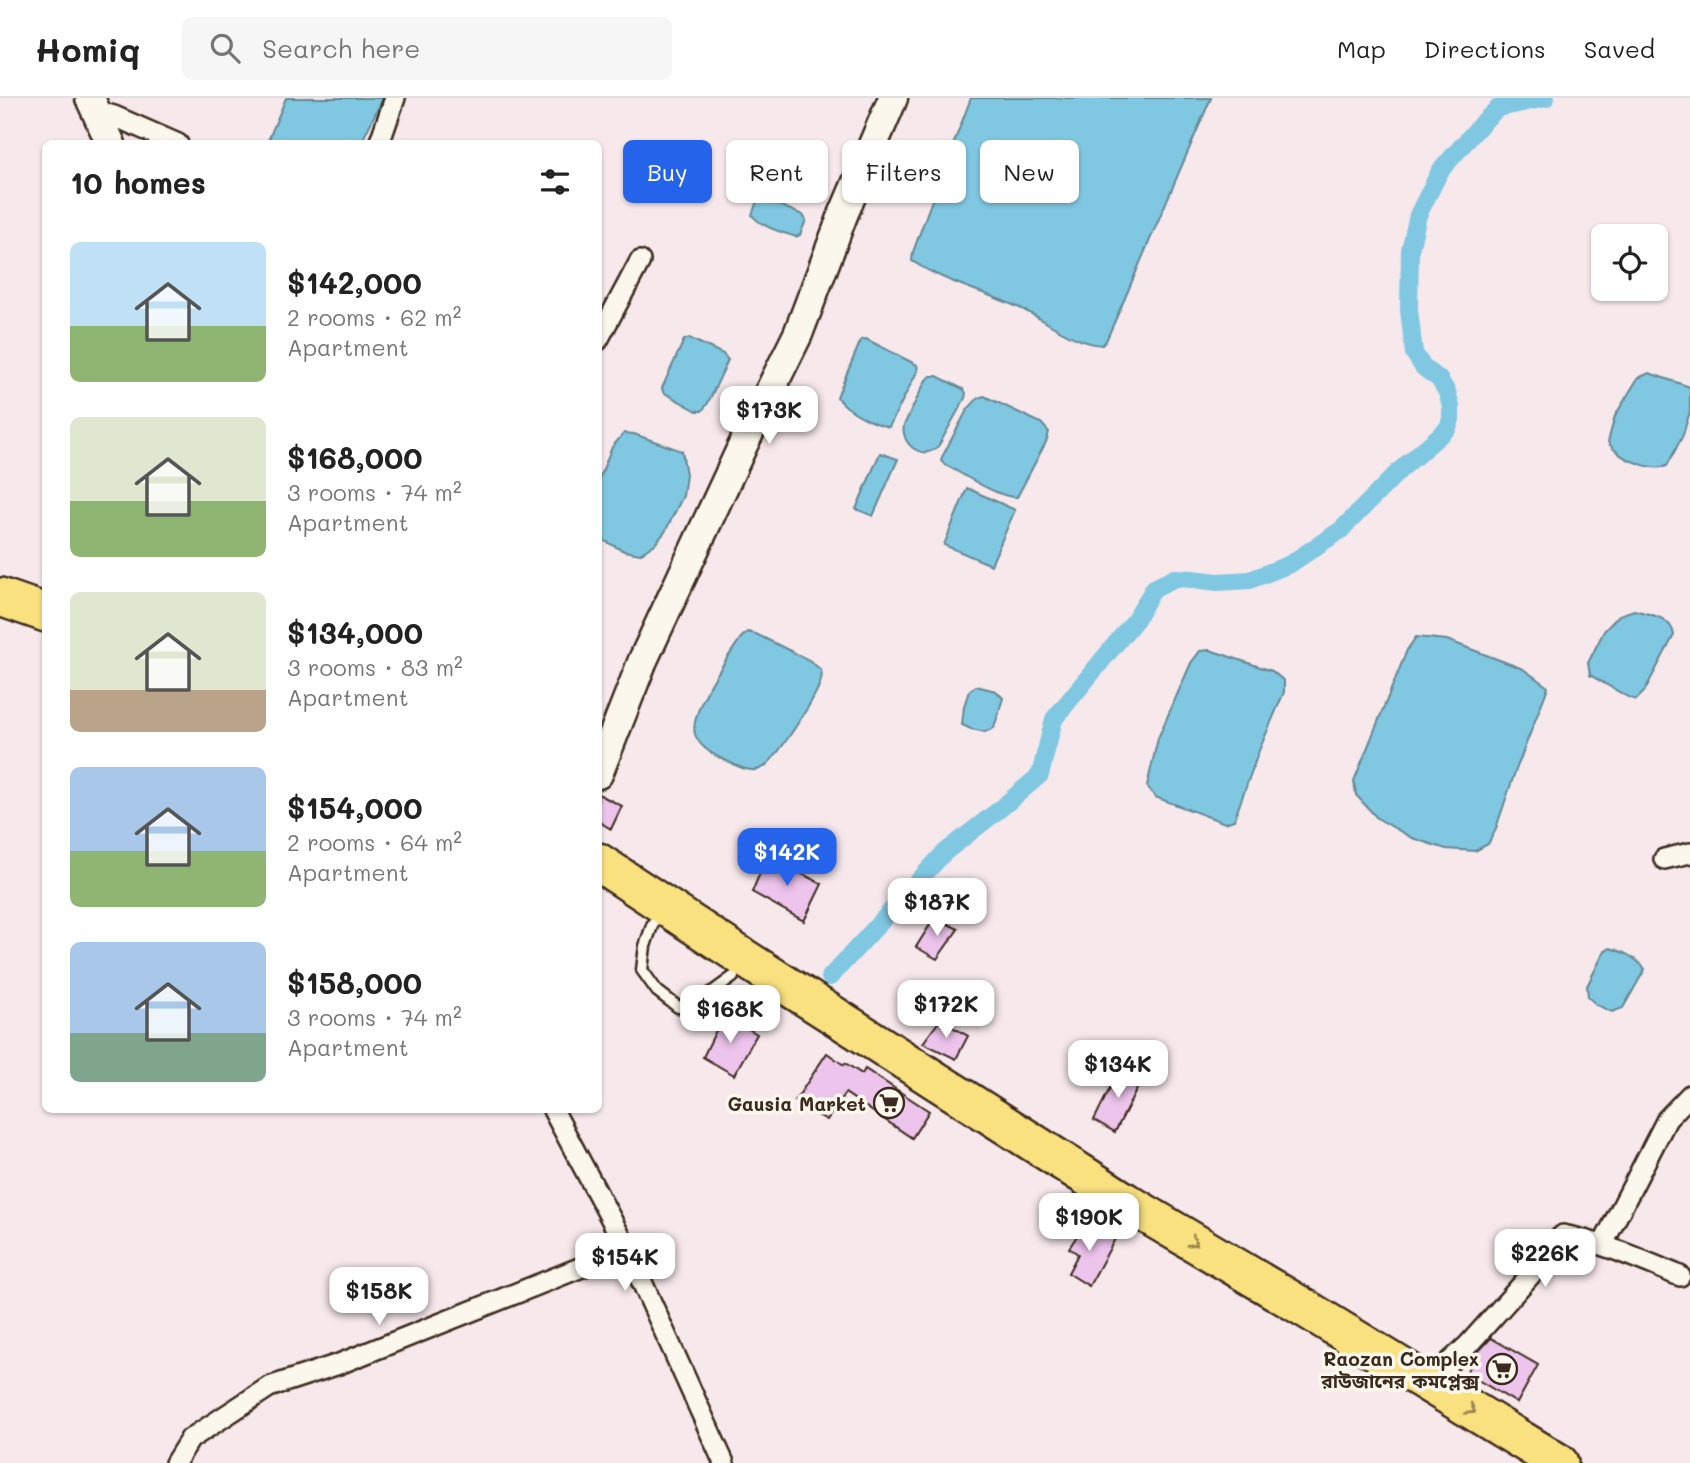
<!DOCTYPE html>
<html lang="en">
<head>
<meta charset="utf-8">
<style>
	:root { --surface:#fff; --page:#f6f6f6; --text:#222; --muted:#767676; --line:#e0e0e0; --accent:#2563eb }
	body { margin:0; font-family:Mali,"Noto Sans Bengali",sans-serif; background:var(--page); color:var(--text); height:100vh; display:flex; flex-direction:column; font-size:26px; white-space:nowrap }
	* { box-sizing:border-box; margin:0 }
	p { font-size:23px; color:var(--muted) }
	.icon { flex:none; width:38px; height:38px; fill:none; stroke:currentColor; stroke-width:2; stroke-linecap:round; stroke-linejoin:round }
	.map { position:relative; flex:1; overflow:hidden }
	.details { position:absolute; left:42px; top:42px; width:560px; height:973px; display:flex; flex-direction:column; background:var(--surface); border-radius:10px; box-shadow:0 2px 5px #0004 }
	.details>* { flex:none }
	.banner { position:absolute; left:623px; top:42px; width:665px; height:63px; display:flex; gap:14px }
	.buttons { position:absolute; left:1591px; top:126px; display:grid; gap:14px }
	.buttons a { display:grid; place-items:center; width:77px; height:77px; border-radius:10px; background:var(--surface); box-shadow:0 2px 5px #0004; font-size:35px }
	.price { position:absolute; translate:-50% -60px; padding:0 16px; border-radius:14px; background:#fff; color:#222; font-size:23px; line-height:46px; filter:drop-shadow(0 2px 4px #0008) }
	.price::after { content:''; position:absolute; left:50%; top:42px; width:21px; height:16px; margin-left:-10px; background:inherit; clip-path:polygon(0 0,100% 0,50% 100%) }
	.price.current { background:var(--accent); color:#fff }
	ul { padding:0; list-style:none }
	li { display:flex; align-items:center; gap:21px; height:175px; padding:0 28px }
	li span { display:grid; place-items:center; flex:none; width:196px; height:140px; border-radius:10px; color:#555 }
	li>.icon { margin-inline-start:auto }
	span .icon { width:84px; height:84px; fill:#fffc; stroke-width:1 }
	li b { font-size:30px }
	h2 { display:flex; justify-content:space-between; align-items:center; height:84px; padding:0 28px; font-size:30px }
	.chip { padding:0 24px; border-radius:10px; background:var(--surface); box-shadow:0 2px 5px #0004; font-size:24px; line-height:63px }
	.chip.current { background:var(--accent); color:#fff }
	header { display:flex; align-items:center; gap:42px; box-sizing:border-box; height:98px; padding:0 35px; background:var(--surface); border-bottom:2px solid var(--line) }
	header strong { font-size:33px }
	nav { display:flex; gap:38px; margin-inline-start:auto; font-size:24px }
	.search { width:490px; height:63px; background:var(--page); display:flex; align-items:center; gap:18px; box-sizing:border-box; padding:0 24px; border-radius:10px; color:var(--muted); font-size:26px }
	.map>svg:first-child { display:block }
</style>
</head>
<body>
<header>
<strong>Homiq</strong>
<div class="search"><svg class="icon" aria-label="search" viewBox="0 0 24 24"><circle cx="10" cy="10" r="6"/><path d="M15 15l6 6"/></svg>Search here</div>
<nav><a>Map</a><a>Directions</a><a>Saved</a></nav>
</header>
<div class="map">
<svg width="1690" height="1365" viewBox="0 0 1690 1365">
	<rect width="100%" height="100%" fill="#f7e8ec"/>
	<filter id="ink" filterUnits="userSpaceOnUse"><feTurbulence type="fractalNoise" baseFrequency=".0143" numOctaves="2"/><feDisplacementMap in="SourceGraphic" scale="14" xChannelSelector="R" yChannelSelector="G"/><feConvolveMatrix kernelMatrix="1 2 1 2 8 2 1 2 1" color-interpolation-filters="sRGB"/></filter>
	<g filter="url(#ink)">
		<g fill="#80c7e1" stroke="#648893" stroke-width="2">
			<path d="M 286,0 L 383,0 L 361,45 L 267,45 Z"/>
			<path d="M 971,0 L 1211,0 L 1121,209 L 1106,243 L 1102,247 C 1073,245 1047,223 1022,211 C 986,194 946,185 912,163 L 913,154 L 929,110 Z"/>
			<path d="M 762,100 L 803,117 L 806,122 L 800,137 L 796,139 C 782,134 761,129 752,117 L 757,103 Z"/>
			<path d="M 689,240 L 723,256 L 728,262 L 708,305 L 702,313 L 697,313 L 663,294 L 662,290 L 684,242 Z"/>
			<path d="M 866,241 L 917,267 L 918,272 L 889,329 C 873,326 846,312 837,299 L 861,242 Z"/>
			<path d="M 1649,275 L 1690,289 L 1690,313 L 1683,337 L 1667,368 C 1654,373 1626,363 1616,353 C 1613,351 1610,347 1608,344 L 1615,318 L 1638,280 Z"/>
			<path d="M 931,278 L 937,278 L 963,291 L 966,295 L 965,300 L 939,347 C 925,365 900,347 904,327 L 926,282 Z"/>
			<path d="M 984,298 L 1041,325 L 1049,334 L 1046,344 L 1017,399 C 1000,401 961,375 944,366 L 941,363 L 942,359 L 967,312 L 978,300 Z"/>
			<path d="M 624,335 L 634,336 L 682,353 L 686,377 L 683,398 L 665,434 L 655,446 L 640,456 L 624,453 L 599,440 L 599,381 L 612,349 Z"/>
			<path d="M 880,355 L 898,361 L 873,418 L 856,411 Z"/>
			<path d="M 967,390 L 1015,412 L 991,467 L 944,447 Z"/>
			<path d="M 1634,512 C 1650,517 1671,518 1674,537 L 1644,594 L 1636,602 L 1628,599 L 1590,577 L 1588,565 L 1604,533 L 1619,517 Z"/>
			<path d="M 747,534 L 756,536 L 809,562 L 821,572 C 822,576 822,578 821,582 C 817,598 775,664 762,670 C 751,676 737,668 727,663 C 715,658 699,649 695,636 C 689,613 727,561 740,541 Z"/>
			<path d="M 1416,539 L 1447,542 L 1523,571 L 1548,589 L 1514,677 L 1495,733 L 1488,746 L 1475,753 L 1446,751 L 1412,740 L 1377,720 L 1356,697 L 1354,683 L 1407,552 Z"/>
			<path d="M 1210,552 L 1272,573 L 1284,583 L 1284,594 L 1260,650 L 1234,722 L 1225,725 L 1155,699 L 1147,688 L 1158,640 L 1191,565 L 1200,553 Z"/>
			<path d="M 976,588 L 996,593 L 1003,600 L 994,630 L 985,634 L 971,631 L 962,627 L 964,608 L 969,593 Z"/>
			<path d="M 1610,850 C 1624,854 1635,859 1645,871 L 1623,910 L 1612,914 L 1597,907 L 1588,899 L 1587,888 L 1604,854 Z"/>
		</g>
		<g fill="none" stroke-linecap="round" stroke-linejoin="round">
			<path stroke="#80c7e1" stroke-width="18" d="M 830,879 L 944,755 L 1000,711 L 1040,677 L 1054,621 L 1136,521 L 1154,490 L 1175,480 L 1192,481 L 1218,484 L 1250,482 L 1290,466 L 1341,432 L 1400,372 L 1448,330 L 1451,321 L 1451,308 L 1447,294 L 1439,281 L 1423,269 L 1414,255 L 1409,212 L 1410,152 L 1418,117 L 1440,73 L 1482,25 L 1498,10 L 1546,0"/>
		</g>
		<g fill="#edc4ec" stroke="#3b2a1e" stroke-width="2">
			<path d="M 598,696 L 622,708 L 611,731 L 598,723 Z"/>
			<path d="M 767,758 L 822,786 L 804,823 L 752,794 Z"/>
			<path d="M 935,819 L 958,831 L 937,861 L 916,849 Z"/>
			<path d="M 724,916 L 757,936 L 734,977 L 703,959 Z"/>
			<path d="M 940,922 L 968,938 L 956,961 L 923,945 Z"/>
			<path d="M 827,955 L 844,967 L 845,965 L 862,976 L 865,971 L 929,1013 L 912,1040 L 845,995 L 827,1022 L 812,1014 L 813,1013 L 795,1003 Z"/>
			<path d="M 1120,970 L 1142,981 L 1115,1034 L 1094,1022 Z"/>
			<path d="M 1085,1126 L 1115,1141 L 1089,1188 L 1068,1175 L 1078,1156 L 1069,1150 Z"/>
			<path d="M 1491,1240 L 1538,1267 L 1517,1305 L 1466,1275 L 1478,1254 Z"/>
		</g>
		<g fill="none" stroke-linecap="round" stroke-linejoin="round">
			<g stroke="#3b2a1e" stroke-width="15">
				<path id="lane" d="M 653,825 L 645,848 L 642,872 L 657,893 L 678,909 L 697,905 L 733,879"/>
			</g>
			<g stroke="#3b2a1e" stroke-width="24">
				<g id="street">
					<path d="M 96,13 L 114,18 L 178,46"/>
					<path d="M 379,46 L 395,0"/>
					<path d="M 598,242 L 640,163"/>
					<path d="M 1664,761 L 1690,755"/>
					<path d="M 553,1012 L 627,1151 L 724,1365"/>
					<path d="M 1603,1146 L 1667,1021 L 1690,997"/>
					<path d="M 1427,1285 L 1468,1247 L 1536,1171 L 1554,1145 L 1563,1137 C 1604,1145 1641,1162 1680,1178"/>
					<path d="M 175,1365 L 190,1341 L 269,1289 L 339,1266 L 627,1151"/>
				</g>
			</g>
			<g stroke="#3b2a1e" stroke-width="33">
				<g id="secondary">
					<path d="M 90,0 L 111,46"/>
					<path d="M 598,676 L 643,562 L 743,347 L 798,236 L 843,117 L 893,0"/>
				</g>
			</g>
			<g stroke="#3b2a1e" stroke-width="42">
				<g id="highway">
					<path d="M 0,499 L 46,515"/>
					<path d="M 598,764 L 747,862 L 1126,1104 L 1303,1209 L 1559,1365"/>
				</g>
			</g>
			<use href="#lane" stroke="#fbf7ec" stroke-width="10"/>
			<use href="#street" stroke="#fbf7ec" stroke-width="19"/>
			<use href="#secondary" stroke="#fbf7ec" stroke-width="28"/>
			<use href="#highway" stroke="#fae180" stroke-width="37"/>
		</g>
		<defs><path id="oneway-chevron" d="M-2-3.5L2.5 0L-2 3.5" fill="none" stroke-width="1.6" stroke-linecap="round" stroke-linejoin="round" transform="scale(1.75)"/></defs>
		<g stroke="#9a864f">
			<use href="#oneway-chevron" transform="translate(1193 1144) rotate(31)"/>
			<use href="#oneway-chevron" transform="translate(1471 1312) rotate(31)"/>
		</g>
	</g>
	<defs>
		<g id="supermarket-ring" transform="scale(1.575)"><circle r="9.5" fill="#fbf7ec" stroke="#3b2a1e" stroke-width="1.5"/><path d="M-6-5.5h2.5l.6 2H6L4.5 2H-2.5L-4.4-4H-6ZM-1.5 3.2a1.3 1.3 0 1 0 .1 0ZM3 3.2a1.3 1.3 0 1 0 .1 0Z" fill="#3b2a1e"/></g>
	</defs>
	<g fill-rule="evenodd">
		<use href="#supermarket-ring" x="889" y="1005"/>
		<use href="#supermarket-ring" x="1502" y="1271"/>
	</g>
	<g text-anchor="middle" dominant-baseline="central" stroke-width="7" stroke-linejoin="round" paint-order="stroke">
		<g font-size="19" font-weight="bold" fill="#3b2a1e" stroke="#fbf7ec" text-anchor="end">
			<text x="866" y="1005">Gausia Market</text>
			<text x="1479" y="1260">Raozan Complex<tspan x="1479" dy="22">রাউজানের কমপ্লেক্স</tspan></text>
		</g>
	</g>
</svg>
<div class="buttons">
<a><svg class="icon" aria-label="locate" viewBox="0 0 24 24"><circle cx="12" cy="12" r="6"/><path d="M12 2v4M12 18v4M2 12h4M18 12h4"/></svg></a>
</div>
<b class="price" style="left:769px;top:348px">$173K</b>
<b class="price current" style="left:787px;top:790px">$142K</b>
<b class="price" style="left:937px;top:840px">$187K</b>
<b class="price" style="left:946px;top:942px">$172K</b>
<b class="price" style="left:730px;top:947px">$168K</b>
<b class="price" style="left:1118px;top:1002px">$134K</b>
<b class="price" style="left:1089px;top:1155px">$190K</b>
<b class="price" style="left:1545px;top:1191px">$226K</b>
<b class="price" style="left:625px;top:1195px">$154K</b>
<b class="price" style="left:379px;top:1229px">$158K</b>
<div class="banner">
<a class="chip current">Buy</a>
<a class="chip">Rent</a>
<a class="chip">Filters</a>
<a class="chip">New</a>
</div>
<section class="details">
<h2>10 homes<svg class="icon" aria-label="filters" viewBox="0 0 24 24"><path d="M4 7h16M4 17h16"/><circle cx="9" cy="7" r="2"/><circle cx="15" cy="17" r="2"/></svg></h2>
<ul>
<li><span style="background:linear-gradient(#bfe0f5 60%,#8fb573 0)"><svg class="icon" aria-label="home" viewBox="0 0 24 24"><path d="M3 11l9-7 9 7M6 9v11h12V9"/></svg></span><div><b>$142,000</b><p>2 rooms · 62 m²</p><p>Apartment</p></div></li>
<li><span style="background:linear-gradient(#dfe7d0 60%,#8fb573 0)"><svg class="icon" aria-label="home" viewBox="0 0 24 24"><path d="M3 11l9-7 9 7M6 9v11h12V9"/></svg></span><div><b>$168,000</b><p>3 rooms · 74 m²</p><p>Apartment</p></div></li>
<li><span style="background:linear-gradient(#dfe7d0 70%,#b9a48a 0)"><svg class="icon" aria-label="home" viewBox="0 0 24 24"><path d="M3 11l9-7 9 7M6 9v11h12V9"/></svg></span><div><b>$134,000</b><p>3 rooms · 83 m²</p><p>Apartment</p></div></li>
<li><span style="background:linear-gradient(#a9c7e8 60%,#8fb573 0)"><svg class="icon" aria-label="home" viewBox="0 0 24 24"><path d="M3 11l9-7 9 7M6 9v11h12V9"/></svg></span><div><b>$154,000</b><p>2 rooms · 64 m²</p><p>Apartment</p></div></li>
<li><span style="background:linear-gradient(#a9c7e8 65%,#7fa58c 0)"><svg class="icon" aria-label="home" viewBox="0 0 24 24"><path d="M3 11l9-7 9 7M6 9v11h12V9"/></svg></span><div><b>$158,000</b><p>3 rooms · 74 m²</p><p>Apartment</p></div></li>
</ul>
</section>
</div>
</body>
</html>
